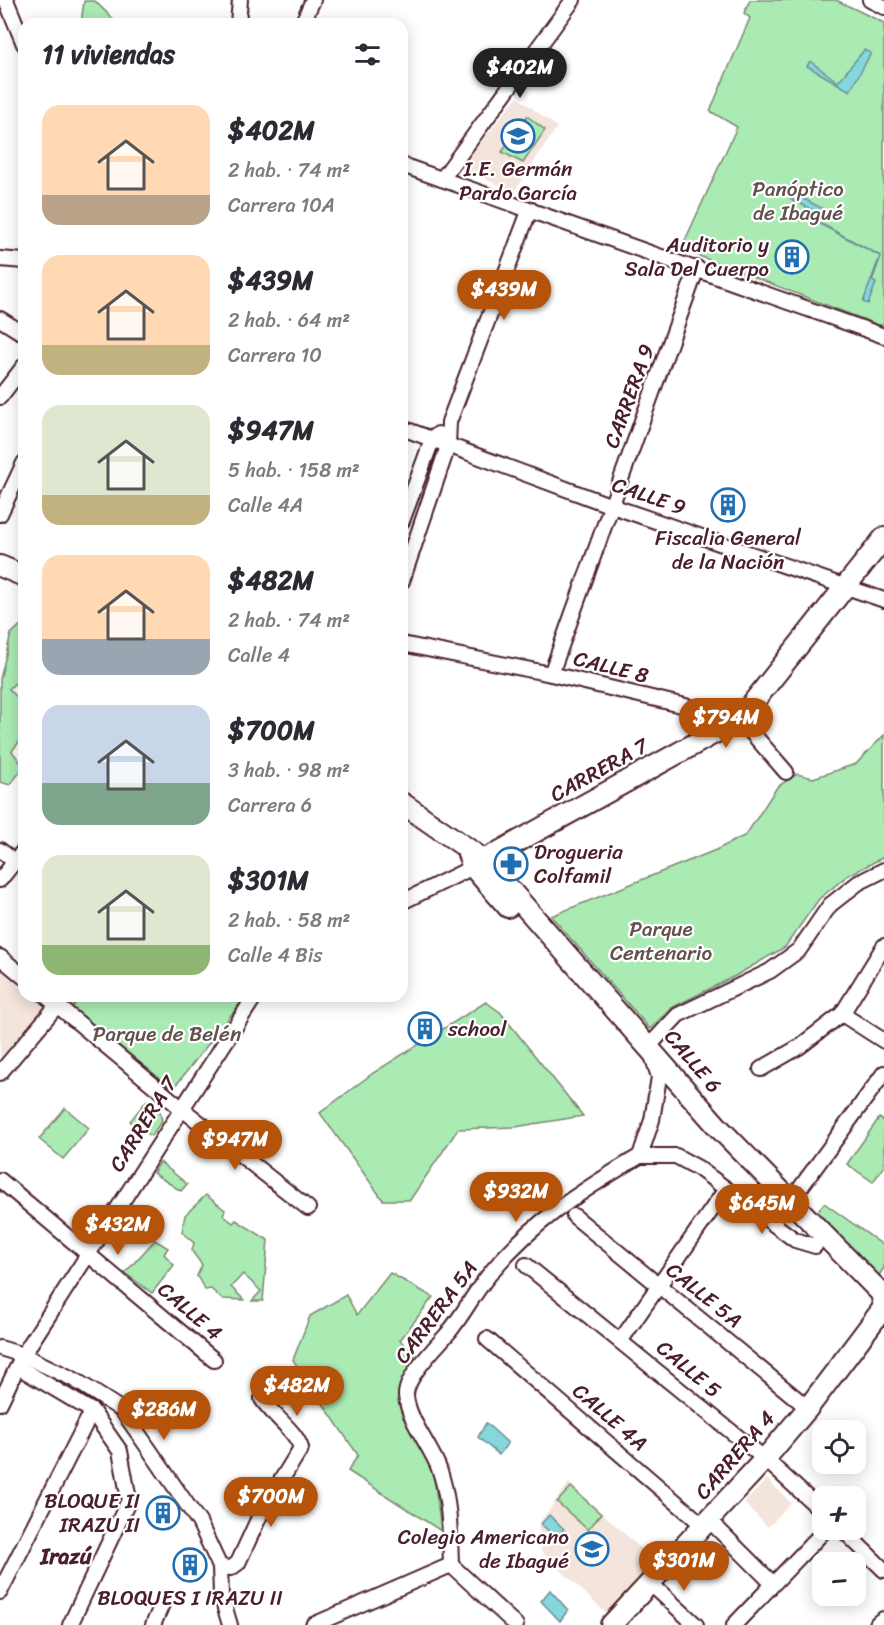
<!DOCTYPE html>
<html lang="es">
<head>
<meta charset="utf-8">
<style>
	:root { --surface:#fff; --page:#f7f7f7; --text:#2b2b33; --muted:#7c7c81; --accent:#b45309 }
	body { margin:0; font-family:Sriracha,sans-serif; background:var(--page); color:var(--text); height:100vh; display:flex; flex-direction:column; font-size:22px; white-space:nowrap }
	* { box-sizing:border-box; margin:0 }
	p { font-size:20px; color:var(--muted) }
	.icon { flex:none; width:33px; height:33px; fill:none; stroke:currentColor; stroke-width:2; stroke-linecap:round; stroke-linejoin:round }
	.map { position:relative; flex:1; overflow:hidden }
	.drawer { position:absolute; left:18px; top:18px; width:390px; height:984px; display:flex; flex-direction:column; background:var(--surface); border-radius:18px; box-shadow:0 3px 15px #0003 }
	.drawer>* { flex:none }
	.buttons { position:absolute; left:812px; top:1420px; display:grid; gap:12px }
	.buttons a { display:grid; place-items:center; width:54px; height:54px; border-radius:12px; background:var(--surface); box-shadow:0 3px 15px #0003; font-size:30px }
	.price { position:absolute; translate:-50% -51px; padding:0 14px; border-radius:21px; background:var(--accent); color:#fff; font-size:20px; line-height:39px; filter:drop-shadow(0 2px 3px #0008) }
	.price::after { content:''; position:absolute; left:50%; top:36px; width:18px; height:14px; margin-left:-9px; background:inherit; clip-path:polygon(0 0,100% 0,50% 100%) }
	.price.selected { background:#222; color:#fff }
	ul { padding:0; list-style:none }
	li { display:flex; align-items:center; gap:18px; height:150px; padding:0 24px }
	li span { display:grid; place-items:center; flex:none; width:168px; height:120px; border-radius:18px; color:#555 }
	li>.icon { margin-inline-start:auto }
	span .icon { width:72px; height:72px; fill:#fffc; stroke-width:1 }
	li b { font-size:26px }
	h2 { display:flex; justify-content:space-between; align-items:center; height:72px; padding:0 24px; font-size:26px }
	.map>svg:first-child { display:block }
</style>
</head>
<body>
<div class="map">
<svg width="884" height="1625" viewBox="0 0 884 1625">
	<rect width="100%" height="100%" fill="#fff"/>
	<filter id="ink" filterUnits="userSpaceOnUse"><feTurbulence type="fractalNoise" baseFrequency=".0167" numOctaves="2"/><feDisplacementMap in="SourceGraphic" scale="12" xChannelSelector="R" yChannelSelector="G"/><feConvolveMatrix kernelMatrix="1 2 1 2 8 2 1 2 1" color-interpolation-filters="sRGB"/></filter>
	<g filter="url(#ink)">
		<g fill="#f3e4dc">
			<path d="M 517,97 L 557,127 L 514,192 L 461,168 Z"/>
			<path d="M 0,969 L 24,989 L 24,996 L 32,996 L 45,1006 L 0,1058 Z"/>
			<path d="M 767,1479 L 791,1503 L 768,1527 L 744,1503 Z"/>
			<path d="M 569,1483 L 657,1563 L 608,1615 L 542,1552 L 538,1525 Z"/>
		</g>
		<g fill="#aaebb4" stroke="#7a8570" stroke-width="1.5">
			<path d="M 750,0 L 836,0 L 884,23 L 884,325 L 878,325 L 681,249 L 737,127 L 710,111 L 750,18 L 744,13 Z"/>
			<path d="M 84,1 L 95,1 L 118,24 L 81,24 Z"/>
			<path d="M 527,116 L 545,130 L 523,163 L 502,152 Z"/>
			<path d="M 24,622 L 24,690 L 15,683 L 9,689 L 24,704 L 24,736 L 12,751 L 24,767 L 10,785 L 0,782 L 0,679 L 11,634 Z"/>
			<path d="M 884,735 L 884,857 L 847,876 L 819,899 L 785,947 L 735,976 L 671,1008 L 650,1029 L 551,916 L 716,850 L 746,835 L 777,787 L 797,774 L 813,778 L 856,764 Z"/>
			<path d="M 81,996 L 246,996 L 173,1089 L 72,1008 Z"/>
			<path d="M 486,1002 L 500,1012 L 583,1116 L 515,1127 L 458,1129 L 410,1200 L 383,1200 L 320,1113 L 373,1073 Z"/>
			<path d="M 147,1100 L 160,1111 L 162,1121 L 151,1136 L 130,1121 Z"/>
			<path d="M 65,1108 L 89,1128 L 63,1159 L 39,1139 Z"/>
			<path d="M 879,1118 L 884,1121 L 884,1166 L 873,1182 L 847,1164 Z"/>
			<path d="M 160,1162 L 187,1184 L 181,1191 L 153,1173 Z"/>
			<path d="M 206,1195 L 225,1210 L 223,1215 L 233,1223 L 236,1220 L 268,1240 L 263,1301 L 252,1301 L 261,1291 L 243,1274 L 231,1287 L 244,1300 L 222,1299 L 211,1289 L 205,1290 L 197,1276 L 202,1265 L 192,1251 L 194,1243 L 182,1232 L 185,1215 Z"/>
			<path d="M 824,1203 L 884,1246 L 884,1268 L 875,1281 L 811,1220 Z"/>
			<path d="M 155,1240 L 168,1248 L 164,1254 L 174,1265 L 152,1293 L 125,1273 Z"/>
			<path d="M 390,1273 L 433,1297 L 400,1340 L 415,1356 L 400,1398 L 433,1468 L 441,1531 L 348,1471 L 358,1455 L 293,1360 L 310,1316 L 346,1295 L 357,1315 Z"/>
			<path d="M 571,1487 L 601,1514 L 588,1530 L 557,1502 Z"/>
		</g>
		<g fill="#85d7db" stroke="#6d8d95" stroke-width="1.5">
			<path d="M 864,50 L 871,53 L 850,91 L 807,66 L 810,61 L 838,82 Z"/>
			<path d="M 793,193 L 825,210 L 822,216 L 796,201 L 792,208 L 881,256 L 872,281 L 876,283 L 868,304 L 863,302 L 880,256 L 790,208 L 794,201 L 790,198 Z"/>
			<path d="M 486,1423 L 508,1443 L 499,1455 L 478,1437 Z"/>
			<path d="M 549,1515 L 564,1529 L 556,1538 L 541,1524 Z"/>
			<path d="M 550,1590 L 568,1610 L 560,1621 L 541,1601 Z"/>
		</g>
		<g fill="none" stroke-linecap="round" stroke-linejoin="round">
			<g stroke="#4a1f2b" stroke-width="18">
				<g id="street">
					<path d="M 6,0 L 24,44"/>
					<path d="M 870,0 L 884,7"/>
					<path d="M 238,24 L 240,0"/>
					<path d="M 302,24 L 313,0"/>
					<path d="M 402,165 L 884,336"/>
					<path d="M 442,179 L 573,0"/>
					<path d="M 0,259 L 24,261"/>
					<path d="M 0,319 L 24,334"/>
					<path d="M 0,397 L 24,366"/>
					<path d="M 402,428 L 612,506 L 884,600"/>
					<path d="M 0,514 L 24,463"/>
					<path d="M 402,521 L 432,440 L 438,434"/>
					<path d="M 402,581 L 448,446 L 449,422 L 530,209"/>
					<path d="M 402,644 L 551,674 L 740,719 L 786,772"/>
					<path d="M 551,674 L 697,268"/>
					<path d="M 0,850 L 14,861"/>
					<path d="M 0,880 L 24,850"/>
					<path d="M 402,902 L 473,867"/>
					<path d="M 0,957 L 24,977"/>
					<path d="M 46,996 L 181,1108 L 308,1208"/>
					<path d="M 842,1014 L 884,1041"/>
					<path d="M 761,1069 L 799,1047 L 842,1014 L 884,946"/>
					<path d="M 0,1073 L 65,996"/>
					<path d="M 640,1156 L 676,1156 L 698,1168 L 795,1240 L 815,1246"/>
					<path d="M 0,1180 L 214,1360"/>
					<path d="M 790,1202 L 884,1073"/>
					<path d="M 574,1216 L 808,1408"/>
					<path d="M 526,1265 L 765,1459 L 822,1511"/>
					<path d="M 487,1339 L 705,1527"/>
					<path d="M 621,1340 L 726,1189"/>
					<path d="M 0,1348 L 23,1355 L 75,1380 L 122,1410 L 199,1522 L 220,1567 L 221,1595 L 230,1625"/>
					<path d="M 18,1367 L 92,1411 L 120,1451 L 129,1500 L 70,1625"/>
					<path d="M 0,1403 L 23,1355 L 255,996"/>
					<path d="M 709,1520 L 773,1584"/>
					<path d="M 843,1530 L 884,1570"/>
					<path d="M 451,1565 C 450,1533 450,1496 438,1466 C 429,1444 408,1419 406,1396 C 405,1377 437,1346 449,1332 C 462,1316 472,1297 485,1280 C 527,1225 581,1191 640,1156 L 652,1120 L 659,1077 L 649,1046 L 678,1015 L 770,971 L 799,950 L 830,905 L 858,883 L 884,870"/>
					<path d="M 451,1565 L 516,1625"/>
					<path d="M 220,1567 L 231,1568 L 238,1563 L 261,1513 L 301,1448 C 295,1430 273,1416 262,1399"/>
					<path d="M 650,1583 L 696,1625"/>
					<path d="M 0,1592 L 92,1411"/>
					<path d="M 153,1625 L 163,1602"/>
					<path d="M 313,1625 L 451,1565"/>
					<path d="M 734,1625 L 825,1530"/>
				</g>
			</g>
			<g stroke="#4a1f2b" stroke-width="24">
				<g id="secondary">
					<path d="M 0,566 L 24,576"/>
					<path d="M 402,803 L 484,860 L 718,1127 L 875,1287 L 881,1293 L 884,1306"/>
					<path d="M 468,854 L 473,867 L 508,907"/>
					<path d="M 475,865 L 740,719 L 884,538"/>
					<path d="M 611,1625 L 765,1459 L 808,1408 L 884,1307"/>
					<path d="M 880,1625 L 884,1622"/>
				</g>
			</g>
			<use href="#street" stroke="#fff" stroke-width="14"/>
			<use href="#secondary" stroke="#fff" stroke-width="20"/>
		</g>
	</g>
	<defs>
		<g id="school-ring" transform="scale(1.725)"><circle r="9.5" fill="#fff" stroke="#1f6fb2" stroke-width="1.5"/><path d="M0-5L7-2L0 1L-7-2ZM-4 1L0 2.5L4 1V4Q0 6-4 4Z" fill="#1f6fb2"/></g>
		<g id="building-ring" transform="scale(1.725)"><circle r="9.5" fill="#fff" stroke="#1f6fb2" stroke-width="1.5"/><path d="M-4-6H4V6H1V3H-1V6H-4ZM-2.5-4.3h1.7v1.8h-1.7ZM.8-4.3h1.7v1.8H.8ZM-2.5-1h1.7V.8h-1.7ZM.8-1h1.7V.8H.8Z" fill="#1f6fb2"/></g>
		<g id="pharmacy-ring" transform="scale(1.725)"><circle r="9.5" fill="#fff" stroke="#1f6fb2" stroke-width="1.5"/><path d="M-2-6h4v4h4v4h-4v4h-4v-4h-4v-4h4Z" fill="#1f6fb2"/></g>
	</defs>
	<g fill-rule="evenodd">
		<use href="#school-ring" x="518" y="136"/>
		<use href="#building-ring" x="792" y="257"/>
		<use href="#building-ring" x="728" y="505"/>
		<use href="#pharmacy-ring" x="511" y="864"/>
		<use href="#building-ring" x="425" y="1029"/>
		<use href="#building-ring" x="163" y="1513"/>
		<use href="#school-ring" x="592" y="1549"/>
		<use href="#building-ring" x="190" y="1565"/>
	</g>
	<g text-anchor="middle" dominant-baseline="central" stroke-width="4.5" stroke-linejoin="round" paint-order="stroke">
		<g font-size="21" fill="#4a1f2b" stroke="#fff">
			<text x="518" y="169">I.E. Germán<tspan x="518" dy="24">Pardo García</tspan></text>
			<text x="769" y="245" text-anchor="end">Auditorio y<tspan x="769" dy="24">Sala Del Cuerpo</tspan></text>
			<text x="728" y="538">Fiscalia General<tspan x="728" dy="24">de la Nación</tspan></text>
			<text x="534" y="852" text-anchor="start">Drogueria<tspan x="534" dy="24">Colfamil</tspan></text>
			<text x="448" y="1029" text-anchor="start">school</text>
			<text x="140" y="1501" text-anchor="end">BLOQUE II<tspan x="140" dy="24">IRAZU II</tspan></text>
			<text x="569" y="1537" text-anchor="end">Colegio Americano<tspan x="569" dy="24">de Ibagué</tspan></text>
			<text x="190" y="1598">BLOQUES I IRAZU II</text>
		</g>
		<g font-size="21" fill="#62524d" stroke="#fff">
			<text x="798" y="189">Panóptico<tspan x="798" dy="24">de Ibagué</tspan></text>
			<text x="661" y="929">Parque<tspan x="661" dy="24">Centenario</tspan></text>
			<text x="167" y="1034">Parque de Belén</text>
		</g>
		<g font-size="21" fill="#4a1f2b" stroke="#fff">
			<text transform="translate(629 396) rotate(-70)">CARRERA 9</text>
			<text transform="translate(649 496) rotate(19)">CALLE 9</text>
			<text transform="translate(611 667) rotate(14)">CALLE 8</text>
			<text transform="translate(599 770) rotate(-29)">CARRERA 7</text>
			<text transform="translate(693 1061) rotate(50)">CALLE 6</text>
			<text transform="translate(143 1124) rotate(-58)">CARRERA 7</text>
			<text transform="translate(704 1295) rotate(39)">CALLE 5A</text>
			<text transform="translate(190 1311) rotate(41)">CALLE 4</text>
			<text transform="translate(436 1312) rotate(-53)">CARRERA 5A</text>
			<text transform="translate(689 1369) rotate(40)">CALLE 5</text>
			<text transform="translate(610 1417) rotate(41)">CALLE 4A</text>
			<text transform="translate(735 1455) rotate(-49)">CARRERA 4</text>
		</g>
		<g font-size="22" font-weight="bold" fill="#4a1f2b" stroke="#fff">
			<text x="66" y="1556">Irazú</text>
		</g>
	</g>
</svg>
<div class="buttons">
<a><svg class="icon" aria-label="locate" viewBox="0 0 24 24"><circle cx="12" cy="12" r="6"/><path d="M12 2v4M12 18v4M2 12h4M18 12h4"/></svg></a>
<a>+</a>
<a>−</a>
</div>
<b class="price selected" style="left:520px;top:99px">$402M</b>
<b class="price" style="left:504px;top:321px">$439M</b>
<b class="price" style="left:726px;top:749px">$794M</b>
<b class="price" style="left:235px;top:1171px">$947M</b>
<b class="price" style="left:516px;top:1223px">$932M</b>
<b class="price" style="left:762px;top:1235px">$645M</b>
<b class="price" style="left:118px;top:1256px">$432M</b>
<b class="price" style="left:297px;top:1417px">$482M</b>
<b class="price" style="left:164px;top:1441px">$286M</b>
<b class="price" style="left:271px;top:1528px">$700M</b>
<b class="price" style="left:684px;top:1592px">$301M</b>
<section class="drawer">
<h2>11 viviendas<svg class="icon" aria-label="filters" viewBox="0 0 24 24"><path d="M4 7h16M4 17h16"/><circle cx="9" cy="7" r="2"/><circle cx="15" cy="17" r="2"/></svg></h2>
<ul>
<li><span style="background:linear-gradient(#ffd9b3 75%,#b9a48a 0)"><svg class="icon" aria-label="home" viewBox="0 0 24 24"><path d="M3 11l9-7 9 7M6 9v11h12V9"/></svg></span><div><b>$402M</b><p>2 hab. · 74 m²</p><p>Carrera 10A</p></div></li>
<li><span style="background:linear-gradient(#ffd9b3 75%,#c2b280 0)"><svg class="icon" aria-label="home" viewBox="0 0 24 24"><path d="M3 11l9-7 9 7M6 9v11h12V9"/></svg></span><div><b>$439M</b><p>2 hab. · 64 m²</p><p>Carrera 10</p></div></li>
<li><span style="background:linear-gradient(#dfe7d0 75%,#c2b280 0)"><svg class="icon" aria-label="home" viewBox="0 0 24 24"><path d="M3 11l9-7 9 7M6 9v11h12V9"/></svg></span><div><b>$947M</b><p>5 hab. · 158 m²</p><p>Calle 4A</p></div></li>
<li><span style="background:linear-gradient(#ffd9b3 70%,#9aa5b1 0)"><svg class="icon" aria-label="home" viewBox="0 0 24 24"><path d="M3 11l9-7 9 7M6 9v11h12V9"/></svg></span><div><b>$482M</b><p>2 hab. · 74 m²</p><p>Calle 4</p></div></li>
<li><span style="background:linear-gradient(#c9d6e8 65%,#7fa58c 0)"><svg class="icon" aria-label="home" viewBox="0 0 24 24"><path d="M3 11l9-7 9 7M6 9v11h12V9"/></svg></span><div><b>$700M</b><p>3 hab. · 98 m²</p><p>Carrera 6</p></div></li>
<li><span style="background:linear-gradient(#dfe7d0 75%,#8fb573 0)"><svg class="icon" aria-label="home" viewBox="0 0 24 24"><path d="M3 11l9-7 9 7M6 9v11h12V9"/></svg></span><div><b>$301M</b><p>2 hab. · 58 m²</p><p>Calle 4 Bis</p></div></li>
</ul>
</section>
</div>
</body>
</html>
